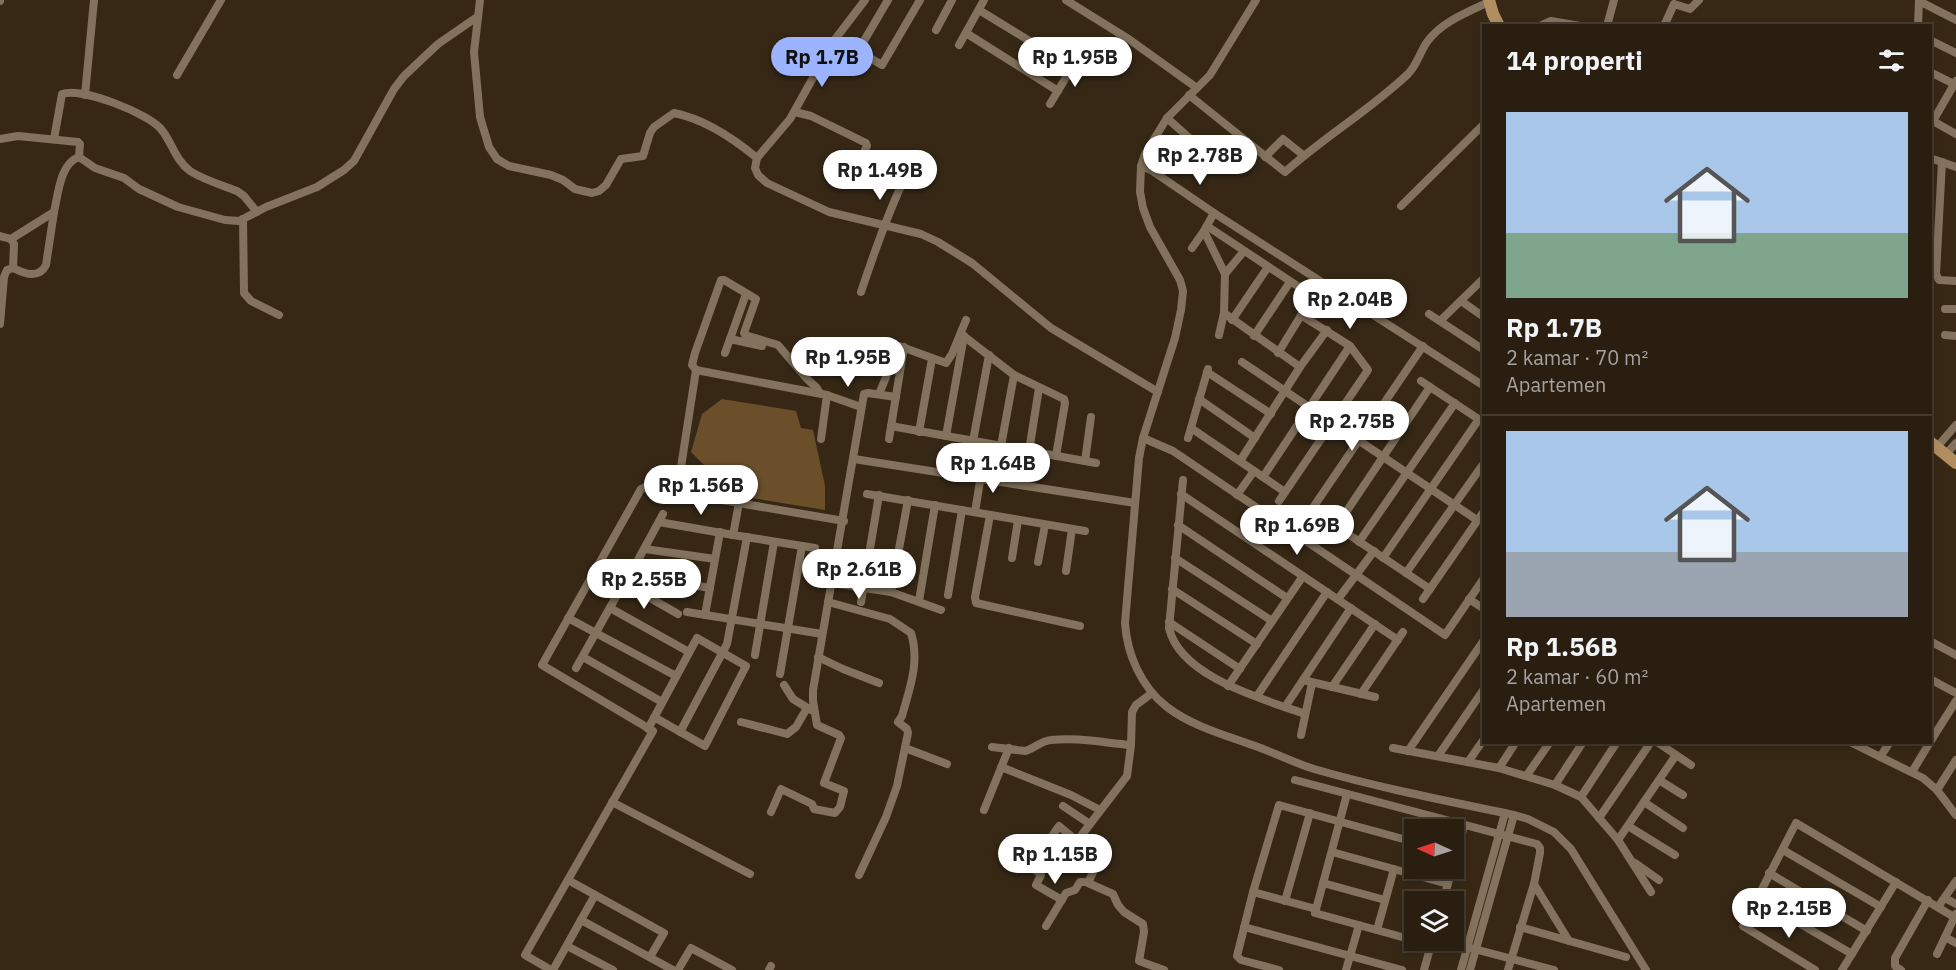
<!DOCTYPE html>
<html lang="id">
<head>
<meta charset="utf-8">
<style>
	:root { --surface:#291e10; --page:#352b1e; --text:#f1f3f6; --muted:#a5a29f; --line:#453c30; --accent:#9cb4fd }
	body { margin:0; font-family:"IBM Plex Sans",sans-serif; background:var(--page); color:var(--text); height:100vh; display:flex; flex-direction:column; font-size:22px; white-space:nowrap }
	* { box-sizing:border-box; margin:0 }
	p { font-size:20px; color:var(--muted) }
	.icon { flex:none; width:33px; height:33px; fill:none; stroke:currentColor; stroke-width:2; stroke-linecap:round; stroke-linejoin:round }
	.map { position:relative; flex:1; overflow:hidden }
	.side { position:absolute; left:1482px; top:24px; width:450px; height:720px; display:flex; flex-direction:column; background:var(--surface); border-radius:0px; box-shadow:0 3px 9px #0003,0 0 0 2px var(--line) }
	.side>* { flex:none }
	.needle { width:39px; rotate:273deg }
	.tools { position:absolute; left:1404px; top:819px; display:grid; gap:12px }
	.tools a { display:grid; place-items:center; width:60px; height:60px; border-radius:0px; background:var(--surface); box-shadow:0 3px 9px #0003,0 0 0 2px var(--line); font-size:30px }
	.price { position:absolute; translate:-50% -51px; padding:0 14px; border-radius:21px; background:#fff; color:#222; font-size:20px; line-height:39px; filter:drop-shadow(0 2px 3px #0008) }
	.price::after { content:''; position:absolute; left:50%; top:36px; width:18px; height:14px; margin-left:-9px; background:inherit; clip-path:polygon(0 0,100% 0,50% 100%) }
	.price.on { background:var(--accent); color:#111 }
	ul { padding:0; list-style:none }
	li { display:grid; align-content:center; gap:12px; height:318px; padding:0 24px }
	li+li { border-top:2px solid var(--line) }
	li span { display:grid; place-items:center; height:186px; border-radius:0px; color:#555 }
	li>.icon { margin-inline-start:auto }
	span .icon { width:108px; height:108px; fill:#fffc; stroke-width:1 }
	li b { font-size:26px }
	h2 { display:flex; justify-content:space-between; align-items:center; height:72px; padding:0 24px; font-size:26px }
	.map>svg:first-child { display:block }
</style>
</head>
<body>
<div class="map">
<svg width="1956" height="970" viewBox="0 0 1956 970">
	<rect width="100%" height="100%" fill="#372816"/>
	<path fill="#6b4f2a" d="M 722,399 L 796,411 L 801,428 L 813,430 L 825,486 L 825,510 L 752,498 L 721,482 L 691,452 L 702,414 Z"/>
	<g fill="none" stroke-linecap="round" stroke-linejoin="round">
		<g stroke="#83725d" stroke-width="8">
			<path d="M 480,0 L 474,52 L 480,117 L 489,147 L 497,159 L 509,166 L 551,175 L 563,180 L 575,189 L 592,193 L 599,191 L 606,185 L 621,159 L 643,156 L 650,133 L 654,127 L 674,113 C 705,119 734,139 757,158"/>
			<path d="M 865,0 L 833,42 L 790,119 L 757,158 L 755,168 L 758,175 L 767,183 L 829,212 L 921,234 L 938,242 L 972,263 L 1051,328 L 1158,392"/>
			<path d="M 888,0 L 858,51 L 882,65 L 920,0"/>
			<path d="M 1066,0 L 1130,40 L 1197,88"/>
			<path d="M 1256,0 L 1210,75 L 1167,118 L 1145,154 L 1141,166 L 1140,192 L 1143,208 L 1150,227 L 1180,280 L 1183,291 L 1181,310 L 1175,338 L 1143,438 L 1139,458 L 1125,623 C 1127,654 1141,687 1167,707 C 1193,727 1228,736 1258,747 C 1277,754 1295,763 1314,769 C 1380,788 1447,801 1514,815 L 1528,819 L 1554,832 L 1571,849 L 1646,970"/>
			<path d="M 0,1 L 0,0"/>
			<path d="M 1919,1 L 1956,20"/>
			<path d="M 979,10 L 1072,67"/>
			<path d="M 1540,26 L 1551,21 L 1580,26"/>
			<path d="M 1607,26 L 1614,0"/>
			<path d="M 1664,26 L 1674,4 L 1690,9 L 1699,0"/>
			<path d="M 1918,26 L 1919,0"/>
			<path d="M 936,30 L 952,0"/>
			<path d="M 966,33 L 1058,91"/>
			<path d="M 1930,40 L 1956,53"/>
			<path d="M 959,45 L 984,0"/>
			<path d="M 1930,72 L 1956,85"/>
			<path d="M 177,75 L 221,0"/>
			<path d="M 1956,81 L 1933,121 L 1956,134"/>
			<path d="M 85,95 L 94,0"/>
			<path d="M 1189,95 L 1285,172 C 1324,137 1370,110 1408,74 C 1417,65 1420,52 1427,42 C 1441,22 1468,12 1489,2"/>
			<path d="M 1050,104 L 1077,59"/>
			<path d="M 795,112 L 811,116 L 866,143 L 867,146 L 859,162"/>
			<path d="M 1167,118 L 1205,152"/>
			<path d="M 0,139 L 18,136 L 78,142 L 80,144 L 79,157 L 95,168 L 124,178 L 139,189 L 178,207 L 225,220 L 239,221 L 266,207 L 317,187 L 344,170 L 354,161 L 394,89 L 404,76 L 438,44 L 477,17"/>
			<path d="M 54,139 L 62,94 C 82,87 147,113 161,129 C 172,142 175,160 190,171 C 204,180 222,185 237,191 L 244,196 L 257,212"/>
			<path d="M 1265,157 L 1283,139 L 1303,155"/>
			<path d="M 1930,158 L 1956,167"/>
			<path d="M 1942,162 L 1936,274 L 1939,280 L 1956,281"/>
			<path d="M 1141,166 L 1151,170 L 1214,213 L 1204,231 L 1192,248"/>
			<path d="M 1401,206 L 1484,124"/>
			<path d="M 1214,213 L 1484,386"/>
			<path d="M 243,219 L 244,293 L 251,301 L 279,315"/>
			<path d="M 1207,226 L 1308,293 L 1308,304 L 1278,353"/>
			<path d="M 1204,231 L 1225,274 L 1224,313 L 1219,335"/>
			<path d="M 0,236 L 11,239 L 54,212 C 58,195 60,163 79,157"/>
			<path d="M 13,268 C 25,274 39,279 46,265 L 54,212"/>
			<path d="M 1225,274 L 1244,251"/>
			<path d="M 861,292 C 873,256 885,221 901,186"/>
			<path d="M 1461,301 L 1484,317"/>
			<path d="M 1945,309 L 1956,309"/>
			<path d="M 1224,313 L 1300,367"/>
			<path d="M 1429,314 L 1484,350"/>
			<path d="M 1232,320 L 1268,267"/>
			<path d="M 1440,321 L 1484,278"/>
			<path d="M 0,324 L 4,277 L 7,270 L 13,268 L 14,244 L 11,239"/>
			<path d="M 961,334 L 1014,375 L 1064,399 L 1065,403 L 1056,456"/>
			<path d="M 1945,335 L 1956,336"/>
			<path d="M 1254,336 L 1290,282"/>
			<path d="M 730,339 L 762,346"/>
			<path d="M 725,353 L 746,294"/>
			<path d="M 1242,362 L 1477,520"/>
			<path d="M 696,370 L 827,395 L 821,439"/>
			<path d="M 1207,372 L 1271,414"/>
			<path d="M 1421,381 L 1483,422"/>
			<path d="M 879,394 L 899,346 L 946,363 L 952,354 L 966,320"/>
			<path d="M 827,395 L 861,407"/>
			<path d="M 1199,399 L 1255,438"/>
			<path d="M 891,426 L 1096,463"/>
			<path d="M 1191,428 L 1285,492"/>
			<path d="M 919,432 L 932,359"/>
			<path d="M 946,436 L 964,336"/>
			<path d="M 1143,438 L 1173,451 L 1445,635 L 1484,578"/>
			<path d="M 1188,438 L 1208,369"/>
			<path d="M 889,439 L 904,347"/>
			<path d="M 973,441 L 989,355"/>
			<path d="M 1001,446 L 1014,375"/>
			<path d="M 1937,447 L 1956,425"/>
			<path d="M 1029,451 L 1039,388"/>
			<path d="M 1946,454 L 1956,443"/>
			<path d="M 854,459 L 1135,503"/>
			<path d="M 1085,461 L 1091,417"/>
			<path d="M 1240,461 L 1300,367 L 1327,330"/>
			<path d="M 1263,477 L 1350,346"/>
			<path d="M 1183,480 L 1169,628 C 1180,677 1263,699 1305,714"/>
			<path d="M 677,493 L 696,370 L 692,365 L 695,353 L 721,280 L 724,280 L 756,299 L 744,333 L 745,335 L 778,345 L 807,379 L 816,387 L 820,393"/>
			<path d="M 867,494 L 1085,531"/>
			<path d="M 1181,494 L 1398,640"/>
			<path d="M 1237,495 L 1254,471"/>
			<path d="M 1279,501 L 1368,370 L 1350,346 L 1301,315"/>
			<path d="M 975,512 L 986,444"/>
			<path d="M 663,514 L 632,571 L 633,575 L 710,588"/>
			<path d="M 990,515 L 975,597 L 976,603 L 1080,626"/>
			<path d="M 1327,520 L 1430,589"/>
			<path d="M 659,522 L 733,535 L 739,503"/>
			<path d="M 1178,525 L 1287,598"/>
			<path d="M 1336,527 L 1430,387"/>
			<path d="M 1295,534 L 1423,346"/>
			<path d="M 733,535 L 815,548"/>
			<path d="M 1359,542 L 1455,403"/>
			<path d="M 645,549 L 715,559"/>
			<path d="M 1012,558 L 1018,520"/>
			<path d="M 1175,558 L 1272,621"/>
			<path d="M 1383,558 L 1479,419"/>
			<path d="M 1038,562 L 1045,525"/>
			<path d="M 1066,571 L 1072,529"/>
			<path d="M 1406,573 L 1484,463"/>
			<path d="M 624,583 L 678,614"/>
			<path d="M 832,583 L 891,592 L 941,610"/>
			<path d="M 1172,589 L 1257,644"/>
			<path d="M 891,592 L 908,500"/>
			<path d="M 948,595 L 962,510"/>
			<path d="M 1338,599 L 1374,551"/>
			<path d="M 1423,599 L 1484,511"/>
			<path d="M 1469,599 L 1484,609"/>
			<path d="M 919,601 L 935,505"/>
			<path d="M 828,602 L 890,619 L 911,633 C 920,662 910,687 902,716 L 898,722 L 907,729 L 908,733 L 897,786 L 886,817 L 859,875"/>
			<path d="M 861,602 L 879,495"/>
			<path d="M 610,608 L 689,652"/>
			<path d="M 687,612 L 822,634"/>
			<path d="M 705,615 L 720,532"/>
			<path d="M 568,618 L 676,676"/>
			<path d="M 1169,622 L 1240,669"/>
			<path d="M 1930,641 L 1956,655"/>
			<path d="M 755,655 L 774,542"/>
			<path d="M 583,657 L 662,702"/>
			<path d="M 818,657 L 843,669 L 879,683"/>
			<path d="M 576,668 L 626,579"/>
			<path d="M 780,674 L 802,546"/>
			<path d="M 1930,679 L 1956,693"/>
			<path d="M 1303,680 L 1375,697"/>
			<path d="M 784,685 L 793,699 L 811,710"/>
			<path d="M 1228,686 L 1303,576"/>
			<path d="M 1332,687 L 1375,624"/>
			<path d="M 1152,693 L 1136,705 L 1132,712 L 1131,745 L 1127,776 L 1077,841 L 1099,859 L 1088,883 L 1113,894 L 1118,905 L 1124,912 L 1143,924 L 1144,932 L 1139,961 L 1164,970"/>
			<path d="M 1361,694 L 1403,632"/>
			<path d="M 1257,696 L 1327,592"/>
			<path d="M 1285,707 L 1351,608"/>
			<path d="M 741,722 L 787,734 L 796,727 L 807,708"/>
			<path d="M 648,729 L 697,638 L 746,666 L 705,746 L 654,717"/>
			<path d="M 680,732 L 727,644 L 747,537"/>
			<path d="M 1301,735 L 1312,683"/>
			<path d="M 1657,742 L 1691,765"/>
			<path d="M 1850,742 L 1923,778 L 1937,790 L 1956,815"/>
			<path d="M 1930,742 L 1956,701"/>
			<path d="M 992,747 L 1025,751 C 1034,749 1040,741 1051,740 C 1077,737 1105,743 1131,745"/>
			<path d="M 905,748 L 947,764"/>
			<path d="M 1393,748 L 1499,768 L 1555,785 L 1581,797 L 1618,840 L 1651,892"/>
			<path d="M 1408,751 L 1484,640"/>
			<path d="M 1438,756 L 1484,689"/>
			<path d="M 1880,757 L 1890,742"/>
			<path d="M 1468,762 L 1484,739"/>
			<path d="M 1001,767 L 1071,795 L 1100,810"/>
			<path d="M 1499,768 L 1516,742"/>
			<path d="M 1912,772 L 1930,742"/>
			<path d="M 1527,775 L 1550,742"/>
			<path d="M 1295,780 L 1537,844 L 1540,848 L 1540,853 L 1534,884 L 1508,970"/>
			<path d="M 1659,780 L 1683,795"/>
			<path d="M 1555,785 L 1583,742"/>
			<path d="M 1937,790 L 1956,760"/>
			<path d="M 1347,794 L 1315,913 L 1431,945"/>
			<path d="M 1581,797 L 1617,742"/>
			<path d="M 612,802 L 750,874"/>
			<path d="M 1644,802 L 1683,828"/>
			<path d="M 1063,806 L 1090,824"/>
			<path d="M 984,810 L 1009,748"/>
			<path d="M 771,812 L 781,789 L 812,804 L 814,809 L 835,813 L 840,807 L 844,791 L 824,783 L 841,738 L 839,735 L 817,725 L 813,701 L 813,690 L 864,394 L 868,393 L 896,397"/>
			<path d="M 1599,818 L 1651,742"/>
			<path d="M 1628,826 L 1675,855"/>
			<path d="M 1618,840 L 1676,755"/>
			<path d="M 1783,850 L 1881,907"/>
			<path d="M 1332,852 L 1448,884"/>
			<path d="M 1454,863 L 1464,826"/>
			<path d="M 1635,863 L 1659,880"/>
			<path d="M 1769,873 L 1867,931"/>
			<path d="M 568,880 L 664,933 L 650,957"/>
			<path d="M 1323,883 L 1385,900"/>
			<path d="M 1534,884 L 1569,941"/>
			<path d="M 1253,892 L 1316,909"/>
			<path d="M 1756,898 L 1852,954"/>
			<path d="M 1945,898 L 1956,904"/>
			<path d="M 1062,900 L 1036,885 L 1041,875 L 1034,869 L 1050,842 L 1050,839 L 1059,826 L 1077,841"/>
			<path d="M 1285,901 L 1310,813"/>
			<path d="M 1443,902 L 1452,868"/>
			<path d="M 1938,907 L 1956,881"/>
			<path d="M 581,920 L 673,970"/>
			<path d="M 1046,926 L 1066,893 L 1075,890 L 1080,882 L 1088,882"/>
			<path d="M 1244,927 L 1402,970"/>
			<path d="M 1520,927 L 1626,957"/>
			<path d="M 1377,930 L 1394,869"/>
			<path d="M 1945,937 L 1956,943"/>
			<path d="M 1440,940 L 1554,970"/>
			<path d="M 567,946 L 613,970"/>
			<path d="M 1937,954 L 1956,914"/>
			<path d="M 551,970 L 525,955 L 653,731 L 542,665 L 641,489 L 645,487 L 844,521"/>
			<path d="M 553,970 L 595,895"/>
			<path d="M 678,970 L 691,948 L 732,970"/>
			<path d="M 769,970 L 771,966"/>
			<path d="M 1279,970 L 1241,960 L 1237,956 L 1253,892 L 1279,805 L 1414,842"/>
			<path d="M 1346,970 L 1359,925"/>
			<path d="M 1424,970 L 1432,941"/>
			<path d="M 1461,970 L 1505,813"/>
			<path d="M 1470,970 L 1514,815"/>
			<path d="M 1815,970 L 1743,926 L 1796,823 L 1954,917"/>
			<path d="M 1842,970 L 1896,882"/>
			<path d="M 1901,970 L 1895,966 L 1895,958 L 1928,900"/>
		</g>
		<g stroke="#b18e60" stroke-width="12">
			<path d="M 1489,0 L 1493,14 L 1499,26"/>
			<path d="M 1930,442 L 1956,463"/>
		</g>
	</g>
</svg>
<div class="tools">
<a><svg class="needle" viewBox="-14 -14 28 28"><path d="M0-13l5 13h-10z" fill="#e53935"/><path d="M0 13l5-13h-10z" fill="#a5a29f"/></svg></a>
<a><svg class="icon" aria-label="layers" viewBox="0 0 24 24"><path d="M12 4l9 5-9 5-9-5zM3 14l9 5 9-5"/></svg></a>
</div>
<b class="price on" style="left:822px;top:88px">Rp 1.7B</b>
<b class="price" style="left:1075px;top:88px">Rp 1.95B</b>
<b class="price" style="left:1200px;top:186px">Rp 2.78B</b>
<b class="price" style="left:880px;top:201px">Rp 1.49B</b>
<b class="price" style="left:1350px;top:330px">Rp 2.04B</b>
<b class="price" style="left:848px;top:388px">Rp 1.95B</b>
<b class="price" style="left:1352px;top:452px">Rp 2.75B</b>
<b class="price" style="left:993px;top:494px">Rp 1.64B</b>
<b class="price" style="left:701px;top:516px">Rp 1.56B</b>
<b class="price" style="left:1297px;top:556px">Rp 1.69B</b>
<b class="price" style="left:859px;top:600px">Rp 2.61B</b>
<b class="price" style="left:644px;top:610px">Rp 2.55B</b>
<b class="price" style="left:1055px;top:885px">Rp 1.15B</b>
<b class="price" style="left:1789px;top:939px">Rp 2.15B</b>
<section class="side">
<h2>14 properti<svg class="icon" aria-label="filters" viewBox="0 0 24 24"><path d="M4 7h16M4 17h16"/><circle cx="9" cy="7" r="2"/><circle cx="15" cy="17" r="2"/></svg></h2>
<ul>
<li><span style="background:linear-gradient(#a9c7e8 65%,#7fa58c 0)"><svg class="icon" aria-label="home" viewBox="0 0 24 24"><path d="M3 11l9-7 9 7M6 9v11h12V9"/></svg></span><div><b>Rp 1.7B</b><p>2 kamar · 70 m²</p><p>Apartemen</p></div></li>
<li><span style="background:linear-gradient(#a9c7e8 65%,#9aa5b1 0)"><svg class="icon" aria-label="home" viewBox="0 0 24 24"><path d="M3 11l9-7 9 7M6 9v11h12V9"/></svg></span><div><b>Rp 1.56B</b><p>2 kamar · 60 m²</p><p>Apartemen</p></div></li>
</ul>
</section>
</div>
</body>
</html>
